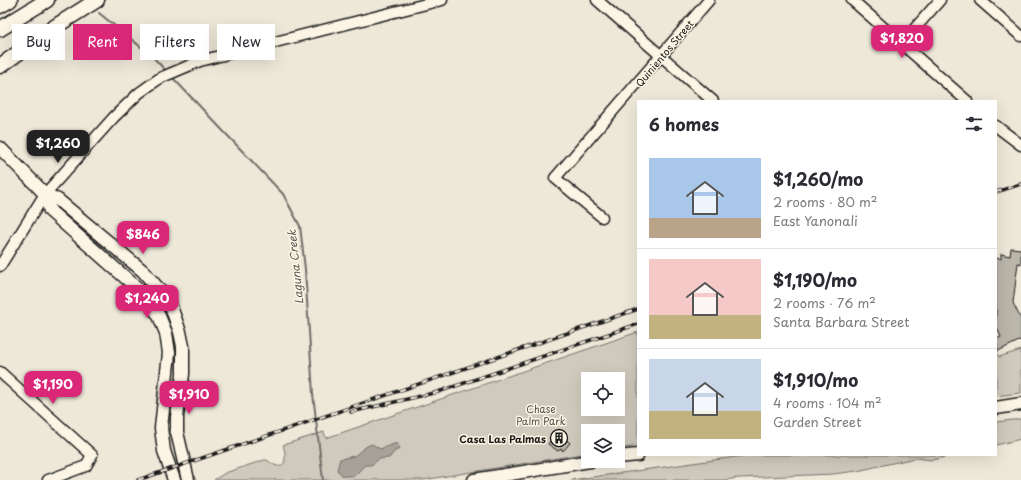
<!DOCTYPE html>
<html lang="en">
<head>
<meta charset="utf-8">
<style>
	:root { --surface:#fff; --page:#f7f7f7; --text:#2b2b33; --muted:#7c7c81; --line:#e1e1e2; --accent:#db2777 }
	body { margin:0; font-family:"Playpen Sans",sans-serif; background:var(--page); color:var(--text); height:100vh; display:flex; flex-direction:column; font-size:15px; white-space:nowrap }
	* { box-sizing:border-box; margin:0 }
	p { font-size:13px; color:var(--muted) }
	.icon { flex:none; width:22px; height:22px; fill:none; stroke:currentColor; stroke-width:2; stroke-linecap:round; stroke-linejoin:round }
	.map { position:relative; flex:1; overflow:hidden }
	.drawer { position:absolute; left:637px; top:100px; width:360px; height:356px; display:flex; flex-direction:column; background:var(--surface); border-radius:0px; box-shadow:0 4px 16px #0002 }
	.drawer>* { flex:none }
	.guide { position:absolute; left:12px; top:24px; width:380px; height:36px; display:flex; gap:8px }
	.buttons { position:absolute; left:581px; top:372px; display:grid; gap:8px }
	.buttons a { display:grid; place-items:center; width:44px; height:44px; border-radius:0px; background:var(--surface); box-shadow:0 4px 16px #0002; font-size:20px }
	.price { position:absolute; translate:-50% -34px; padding:0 9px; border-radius:8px; background:var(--accent); color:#fff; font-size:13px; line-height:26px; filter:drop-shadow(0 1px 2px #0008) }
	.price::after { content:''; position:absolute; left:50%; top:24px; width:12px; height:9px; margin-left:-6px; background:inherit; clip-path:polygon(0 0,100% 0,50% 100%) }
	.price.on { background:#222; color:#fff }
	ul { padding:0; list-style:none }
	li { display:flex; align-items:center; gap:12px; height:100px; padding:0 12px }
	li+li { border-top:1px solid var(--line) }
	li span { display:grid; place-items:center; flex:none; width:112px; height:80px; border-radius:0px; color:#555 }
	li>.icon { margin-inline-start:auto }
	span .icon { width:48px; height:48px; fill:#fffc; stroke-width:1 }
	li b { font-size:17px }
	h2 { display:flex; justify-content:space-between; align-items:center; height:48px; padding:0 12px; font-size:17px }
	.chip { padding:0 14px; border-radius:0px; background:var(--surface); box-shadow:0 4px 16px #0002; font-size:14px; line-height:36px }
	.chip.on { background:var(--accent); color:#fff }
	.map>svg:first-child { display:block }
</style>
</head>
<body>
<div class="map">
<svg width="1021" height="480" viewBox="0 0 1021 480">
	<rect width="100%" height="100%" fill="#eee8d9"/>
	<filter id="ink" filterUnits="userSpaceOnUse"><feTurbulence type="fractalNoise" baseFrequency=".025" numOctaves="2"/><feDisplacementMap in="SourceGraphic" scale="8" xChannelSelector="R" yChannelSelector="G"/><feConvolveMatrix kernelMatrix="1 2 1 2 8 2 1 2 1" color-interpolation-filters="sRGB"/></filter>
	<g filter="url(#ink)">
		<g fill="#cfcabd" stroke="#76736c" fill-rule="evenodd">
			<path d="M 638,332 L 638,446 L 618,449 L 618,431 L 588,431 L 588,453 L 423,480 L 214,480 L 225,473 L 264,460 C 269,460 269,462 273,464 C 288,473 286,453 283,445 L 324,432 L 326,438 ZM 588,379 L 618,379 L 618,409 L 588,409 Z"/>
			<path d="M 996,350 L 999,357 L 1021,350 L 1021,393 L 996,396 Z"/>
			<path d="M 1021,419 L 1021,439 L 996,445 L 996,422 Z"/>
			<path d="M 750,455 L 954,455 L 932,460 L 915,458 L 857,471 L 833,474 L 739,478 L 724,480 L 571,480 Z"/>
		</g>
		<path fill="#a7a299" stroke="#6f6c67" d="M 397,443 L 400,449 L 395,451 L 389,458 L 379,459 L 371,465 L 365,465 L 354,476 L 343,476 L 337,470 L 340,459 L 354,456 L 367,446 L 372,444 L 380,449 Z"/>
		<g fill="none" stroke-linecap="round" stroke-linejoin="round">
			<g stroke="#6f6c67" stroke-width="2">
				<path d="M 99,13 L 152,56 L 166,71"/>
				<path d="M 172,77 L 283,194 L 300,226 L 305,269 L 313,394 L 323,480"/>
			</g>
		</g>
		<g fill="#bab6aa" stroke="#1c1c1c">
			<path d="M 1011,248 L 1021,249 L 1021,264 L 1018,263 L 1013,303 L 1021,319 L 1021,340 L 998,351 L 996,339 L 1001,337 L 996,326 L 996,258 L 1001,259 L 1001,254 L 1010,256 Z"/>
			<path d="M 558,432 L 570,443 L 563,451 L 561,449 L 558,451 L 548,444 Z"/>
		</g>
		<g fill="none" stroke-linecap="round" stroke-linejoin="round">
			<g stroke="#1c1c1c" stroke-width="13">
				<g id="minor">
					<path d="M 597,0 L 713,101"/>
					<path d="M 852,0 L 967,101"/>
					<path d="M 980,0 L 1021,36"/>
					<path d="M 901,44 L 940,0"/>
					<path d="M 996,126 L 1021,145"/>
					<path d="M 602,217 L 555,178 L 709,0"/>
					<path d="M 0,266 L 45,194 L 114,117 L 139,93 L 160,78 L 200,61 L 442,0"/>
					<path d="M 0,372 L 92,455 L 86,466 L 48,480"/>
				</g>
			</g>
			<g stroke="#1c1c1c" stroke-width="15">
				<g id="major">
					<path d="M 0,148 L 45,194 L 58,200 L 143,271 L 169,301 L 180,332 L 183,346 L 183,374 L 177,417 L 177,432 L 188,480"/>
					<path d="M 45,194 L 50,211 L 145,295 L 159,316 L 166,333 L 169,353 L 161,428 L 164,451 L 174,480"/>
					<path d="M 996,408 L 1021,404"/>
					<path d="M 618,457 L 638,455"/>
					<path d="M 474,480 L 590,461"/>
				</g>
			</g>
			<g stroke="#1c1c1c" stroke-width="17">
				<g id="highway">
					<path d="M 0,6 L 10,0"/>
					<path d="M 0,29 L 47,0"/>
					<path d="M 0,66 L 56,26 L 97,0"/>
				</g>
			</g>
			<use href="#minor" stroke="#fcf5e5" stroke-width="10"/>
			<use href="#major" stroke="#fcf5e5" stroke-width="12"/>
			<use href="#highway" stroke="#fcf5e5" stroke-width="14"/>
			<g stroke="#1c1c1c" stroke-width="3.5">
				<g id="rail">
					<path d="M 996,192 L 1021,184"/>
					<path d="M 351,412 L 438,392 L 638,324"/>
					<path d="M 138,480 L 638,309"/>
				</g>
			</g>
			<use href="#rail" stroke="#fcf5e5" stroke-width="2" stroke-dasharray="6" stroke-linecap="butt"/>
		</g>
	</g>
	<defs>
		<g id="building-ring" transform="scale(0.9)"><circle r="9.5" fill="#fcf5e5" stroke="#1c1c1c" stroke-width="1.5"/><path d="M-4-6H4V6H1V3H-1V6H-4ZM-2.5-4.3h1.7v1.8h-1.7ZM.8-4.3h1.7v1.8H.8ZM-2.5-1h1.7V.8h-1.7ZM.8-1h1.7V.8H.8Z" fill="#1c1c1c"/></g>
	</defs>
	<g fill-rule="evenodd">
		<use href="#building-ring" x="559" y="438"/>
	</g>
	<g text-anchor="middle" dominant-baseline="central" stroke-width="3" stroke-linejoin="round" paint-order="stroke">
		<g font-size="10" fill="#1c1c1c" stroke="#fcf5e5">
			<text transform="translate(664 53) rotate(-50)">Quinientos Street</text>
		</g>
		<g font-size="10" fill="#52504c" stroke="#fcf5e5">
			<text x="541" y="408">Chase<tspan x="541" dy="12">Palm Park</tspan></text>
		</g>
		<g font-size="10" font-weight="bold" fill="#1c1c1c" stroke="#fcf5e5" text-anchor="end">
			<text x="546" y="438">Casa Las Palmas</text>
		</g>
		<g font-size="11" font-style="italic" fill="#5b5854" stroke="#fcf5e5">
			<text transform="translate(295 267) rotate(-96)">Laguna Creek</text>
		</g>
	</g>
</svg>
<div class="buttons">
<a><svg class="icon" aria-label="locate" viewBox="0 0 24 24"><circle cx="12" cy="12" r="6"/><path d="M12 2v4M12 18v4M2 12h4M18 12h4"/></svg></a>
<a><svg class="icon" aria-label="layers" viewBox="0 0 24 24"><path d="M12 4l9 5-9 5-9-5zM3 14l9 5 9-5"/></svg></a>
</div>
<b class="price" style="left:902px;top:59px">$1,820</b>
<b class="price on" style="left:58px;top:164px">$1,260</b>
<b class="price" style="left:143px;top:255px">$846</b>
<b class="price" style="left:147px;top:319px">$1,240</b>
<b class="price" style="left:53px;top:405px">$1,190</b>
<b class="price" style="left:189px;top:415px">$1,910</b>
<div class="guide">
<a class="chip">Buy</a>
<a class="chip on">Rent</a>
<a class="chip">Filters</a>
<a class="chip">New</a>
</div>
<section class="drawer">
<h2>6 homes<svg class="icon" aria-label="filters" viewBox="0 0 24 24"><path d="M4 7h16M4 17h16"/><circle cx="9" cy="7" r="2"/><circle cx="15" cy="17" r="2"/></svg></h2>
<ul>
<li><span style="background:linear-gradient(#a9c7e8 75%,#b9a48a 0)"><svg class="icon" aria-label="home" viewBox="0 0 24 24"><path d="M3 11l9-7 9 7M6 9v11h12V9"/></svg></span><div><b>$1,260/mo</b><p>2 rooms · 80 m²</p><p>East Yanonali</p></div></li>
<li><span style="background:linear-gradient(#f6c9c9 70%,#c2b280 0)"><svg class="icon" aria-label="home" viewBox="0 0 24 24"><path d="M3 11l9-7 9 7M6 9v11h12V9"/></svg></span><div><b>$1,190/mo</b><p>2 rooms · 76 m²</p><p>Santa Barbara Street</p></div></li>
<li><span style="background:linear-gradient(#c9d6e8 65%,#c2b280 0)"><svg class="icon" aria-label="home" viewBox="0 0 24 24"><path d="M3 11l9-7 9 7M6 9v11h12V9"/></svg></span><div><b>$1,910/mo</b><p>4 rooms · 104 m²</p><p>Garden Street</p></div></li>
</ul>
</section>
</div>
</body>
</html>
